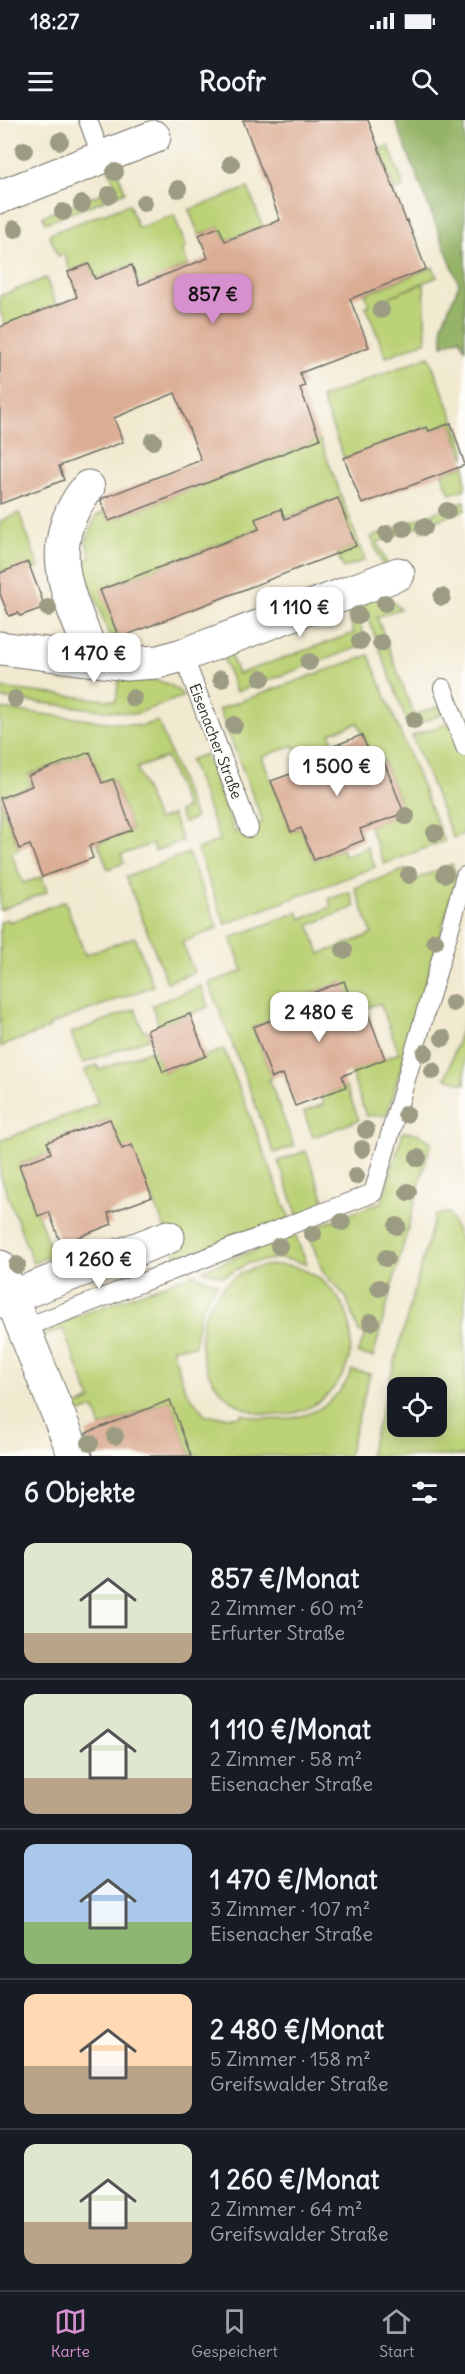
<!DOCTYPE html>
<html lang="de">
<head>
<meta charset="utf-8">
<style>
	:root { --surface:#171b24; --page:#242831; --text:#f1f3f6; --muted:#9ea1a6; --line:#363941; --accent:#d690ce }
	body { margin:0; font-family:Delius,sans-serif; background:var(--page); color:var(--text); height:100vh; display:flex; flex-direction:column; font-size:22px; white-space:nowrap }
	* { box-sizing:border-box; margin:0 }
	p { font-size:20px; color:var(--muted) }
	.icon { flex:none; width:33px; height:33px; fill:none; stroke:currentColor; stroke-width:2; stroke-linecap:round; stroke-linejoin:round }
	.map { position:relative; height:1336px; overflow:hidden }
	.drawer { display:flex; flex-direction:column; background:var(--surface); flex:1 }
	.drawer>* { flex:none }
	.tools { position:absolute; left:387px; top:1257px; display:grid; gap:12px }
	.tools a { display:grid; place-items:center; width:60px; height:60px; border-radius:12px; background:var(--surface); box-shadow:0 3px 15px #0003; font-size:30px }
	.price { position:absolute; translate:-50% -51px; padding:0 14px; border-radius:12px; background:#fff; color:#222; font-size:20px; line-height:39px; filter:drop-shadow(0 2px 3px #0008) }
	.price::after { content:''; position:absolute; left:50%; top:36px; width:18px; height:14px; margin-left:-9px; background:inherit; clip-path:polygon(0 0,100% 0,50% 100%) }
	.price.active { background:var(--accent); color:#111 }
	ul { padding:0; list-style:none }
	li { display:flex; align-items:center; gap:18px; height:150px; padding:0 24px }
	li+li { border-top:2px solid var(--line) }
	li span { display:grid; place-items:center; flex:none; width:168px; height:120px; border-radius:12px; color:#555 }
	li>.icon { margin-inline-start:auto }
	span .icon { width:72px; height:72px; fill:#fffc; stroke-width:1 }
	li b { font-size:26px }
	h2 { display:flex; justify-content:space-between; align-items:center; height:72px; padding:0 24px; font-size:26px }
	.status { display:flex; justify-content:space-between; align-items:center; height:42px; padding:0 30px; background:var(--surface); direction:ltr }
	.status svg { height:16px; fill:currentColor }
	header { display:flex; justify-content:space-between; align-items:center; height:78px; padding:0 24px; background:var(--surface); font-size:27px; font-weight:800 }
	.dock { display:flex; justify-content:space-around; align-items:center; height:84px; border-top:2px solid var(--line); background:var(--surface); font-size:16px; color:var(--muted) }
	.dock a { display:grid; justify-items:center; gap:3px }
	.dock .active { color:var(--accent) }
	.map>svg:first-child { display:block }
</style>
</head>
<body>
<div class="status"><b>18:27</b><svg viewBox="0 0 49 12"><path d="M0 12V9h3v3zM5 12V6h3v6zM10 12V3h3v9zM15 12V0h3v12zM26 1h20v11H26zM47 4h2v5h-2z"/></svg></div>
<header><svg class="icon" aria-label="menu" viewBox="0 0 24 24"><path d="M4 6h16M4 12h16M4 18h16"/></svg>Roofr<svg class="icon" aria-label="search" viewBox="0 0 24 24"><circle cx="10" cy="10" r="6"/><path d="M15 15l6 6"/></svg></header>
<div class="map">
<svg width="465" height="1336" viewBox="0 0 465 1336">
	<rect width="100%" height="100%" fill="#fdfcf7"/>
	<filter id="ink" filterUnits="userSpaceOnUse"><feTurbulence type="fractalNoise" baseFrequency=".0167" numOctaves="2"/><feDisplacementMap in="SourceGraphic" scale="12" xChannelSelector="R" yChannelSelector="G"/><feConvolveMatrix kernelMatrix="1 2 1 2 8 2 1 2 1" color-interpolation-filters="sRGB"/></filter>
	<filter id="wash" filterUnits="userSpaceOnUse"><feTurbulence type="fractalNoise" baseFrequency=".008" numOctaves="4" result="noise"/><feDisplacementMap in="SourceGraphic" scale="24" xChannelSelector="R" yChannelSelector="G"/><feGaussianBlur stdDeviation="1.35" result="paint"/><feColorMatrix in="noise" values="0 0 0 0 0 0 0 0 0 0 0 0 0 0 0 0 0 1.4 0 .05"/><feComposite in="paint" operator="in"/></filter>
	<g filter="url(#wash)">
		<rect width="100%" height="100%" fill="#f1e9d0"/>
		<g fill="#bcd277" stroke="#747e51" stroke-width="1.5" fill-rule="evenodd">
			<path d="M 389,26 L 404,67 L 395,70 L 380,31 L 367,33 Z"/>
			<path d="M 116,47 L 125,72 L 45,103 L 43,96 L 77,83 L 75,76 L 82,74 L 84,80 L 116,68 L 109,50 Z"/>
			<path d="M 248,68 L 263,107 L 315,87 L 225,121 L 219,107 L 199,115 L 189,90 Z"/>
			<path d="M 129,84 L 138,108 L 174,95 L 186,127 L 182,128 L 188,145 L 169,153 L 175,168 L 145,180 L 132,145 L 95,159 L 89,144 L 70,151 L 64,134 L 58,136 L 49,114 Z"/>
			<path d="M 433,147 L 437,157 L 389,177 L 424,163 L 426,221 L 386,237 L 366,186 L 369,185 L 365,174 Z"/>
			<path d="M 46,158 L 56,185 L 36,193 L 41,207 L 10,219 L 0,191 L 0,176 Z"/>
			<path d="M 429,236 L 465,328 L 465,339 L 451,303 L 429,311 L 426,307 L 414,312 L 416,317 L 392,320 L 379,325 L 381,330 L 357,334 L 344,338 L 321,278 Z"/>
			<path d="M 320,319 L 365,440 L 343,448 L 337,433 L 356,426 L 329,381 L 101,470 L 120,522 L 115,524 L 113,516 L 110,517 L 82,442 L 91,438 L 86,422 L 96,396 L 105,392 L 109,401 Z"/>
			<path d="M 465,345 L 465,369 L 450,374 L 442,354 Z"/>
			<path d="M 465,381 L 465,390 L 427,404 L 428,409 L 422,411 L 420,406 L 378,422 L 387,445 L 383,447 L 371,417 Z"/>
			<path d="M 19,393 L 39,447 L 10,459 L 6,450 L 0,453 L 0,401 Z"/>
			<path d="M 380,476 L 394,482 L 400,489 L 377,497 L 414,595 L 440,586 L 443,594 L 409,607 L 362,482 Z"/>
			<path d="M 353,486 L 367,524 L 236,572 L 222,534 L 229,531 L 238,554 L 354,513 L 346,489 Z"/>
			<path d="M 369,535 L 444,721 L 384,744 L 369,706 L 404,692 L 384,642 L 374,645 L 358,603 L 330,613 L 334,625 L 300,639 L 294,625 L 262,637 L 291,712 L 301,708 L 314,740 L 342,729 L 345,736 L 367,727 L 375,747 L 225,804 L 197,729 L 220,720 L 190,640 L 205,634 L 235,713 L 263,702 L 219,589 Z"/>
			<path d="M 119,558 C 145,561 164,555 184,576 L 136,594 L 0,578 L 0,568 L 116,581 Z"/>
			<path d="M 0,589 L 142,606 L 158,601 L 195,698 L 183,703 L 179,692 L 186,688 L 166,637 L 137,648 L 157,700 L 172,695 L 182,721 L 155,731 L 152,724 L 121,735 L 124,743 L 108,749 L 98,723 L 132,710 L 113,659 L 102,663 L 90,632 L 28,655 L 32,666 L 0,678 Z"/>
			<path d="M 451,602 L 465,640 L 463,714 L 453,718 L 412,616 Z"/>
			<path d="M 0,680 L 19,729 L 11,733 L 23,763 L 42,757 L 47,772 L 0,790 Z"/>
			<path d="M 188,733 L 218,808 L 182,822 L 194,852 L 167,862 L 126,757 Z"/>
			<path d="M 452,744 L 457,757 L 387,995 L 366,996 L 351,952 L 399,933 L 380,883 L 355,892 L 343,861 L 281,885 L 285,895 L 253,907 L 272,958 L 269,960 L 294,1026 L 274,1033 L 209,863 L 243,851 L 231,818 L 298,792 L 301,799 L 331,787 L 329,779 L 350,772 L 355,787 L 309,805 L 320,834 L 372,814 L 355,768 L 407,749 L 412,761 Z"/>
			<path d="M 65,781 L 85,835 L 135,817 L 153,866 L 49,905 L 50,908 L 0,927 L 0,802 L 8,799 L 10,802 Z"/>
			<path d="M 201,866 L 208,887 L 159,906 L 152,885 Z"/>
			<path d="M 135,889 L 143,911 L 147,910 L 150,918 L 83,943 L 71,913 Z"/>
			<path d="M 465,897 L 465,964 L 446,958 Z"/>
			<path d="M 154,929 L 163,952 L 224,929 L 290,1099 L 178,1141 L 152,1077 L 122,1029 L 109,999 L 48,1022 L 51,1033 L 19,1045 L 50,1127 L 64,1122 L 67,1130 L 33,1143 L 0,1054 L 0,1021 L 98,983 L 85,950 L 97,945 L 99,950 Z"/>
			<path d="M 346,967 L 359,1000 L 313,1017 L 304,992 L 324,984 L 321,976 Z"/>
			<path d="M 403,1012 L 417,1013 L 431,1022 L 373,1237 L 357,1233 L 366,1214 L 359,1212 L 346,1177 L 323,1152 L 307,1110 L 382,1082 Z"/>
			<path d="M 306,1031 L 326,1085 L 298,1096 L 278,1041 Z"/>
			<path d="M 449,1093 L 465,1131 L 465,1336 L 369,1336 L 435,1095 ZM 398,1268 L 436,1268 L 436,1306 L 398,1306 Z"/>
			<path d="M 295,1115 L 307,1144 L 280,1138 L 249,1143 L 226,1155 L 221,1156 L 203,1150 Z"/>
			<circle cx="276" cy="1220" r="75"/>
			<path d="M 193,1154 L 218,1163 C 201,1182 197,1201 195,1226 L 172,1228 L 185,1269 L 206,1296 L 240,1297 L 242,1294 C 287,1307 333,1296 352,1250 L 370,1254 L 348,1336 L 191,1336 L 170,1280 L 101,1307 L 94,1288 L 78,1294 L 75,1287 L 91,1280 L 63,1209 L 37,1219 L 34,1212 Z"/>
		</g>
		<path fill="#95b468" stroke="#60704a" stroke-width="1.5" d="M 395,0 L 465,0 L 465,229 L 460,218 L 443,225 L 442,204 L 459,164 Z"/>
		<g id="blocks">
			<g fill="#dbad94">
				<path d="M 243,0 L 368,0 L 406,101 L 407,100 L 426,149 L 350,179 L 369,227 L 300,253 L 305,266 L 300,268 L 320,319 L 109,401 L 101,381 L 103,378 L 201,340 L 175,273 L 114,298 L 123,322 L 59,346 L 64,360 L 0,384 L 0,207 L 77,177 L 68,152 L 89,144 L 95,159 L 132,145 L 139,165 L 208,138 L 199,115 L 219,107 L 225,121 L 280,100 Z"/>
				<path d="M 451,303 L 465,345 L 362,384 L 344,338 L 427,307 L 429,311 Z"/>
				<path d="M 338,378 L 356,426 L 119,518 L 100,470 L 259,409 L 255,399 L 281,389 L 285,399 Z"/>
				<path d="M 28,442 L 45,487 L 20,496 L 18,493 L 9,496 L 0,474 L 0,453 Z"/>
				<path d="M 362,615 L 374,645 L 384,642 L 404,693 L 360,709 L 364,720 L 314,740 L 301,708 L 291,712 L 271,661 L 304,649 L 300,639 Z"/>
				<path d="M 90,632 L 102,663 L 113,659 L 132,710 L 89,726 L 93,738 L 42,757 L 30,725 L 19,729 L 0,678 L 32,666 L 28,656 Z"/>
				<path d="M 344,861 L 355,892 L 366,888 L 385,939 L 342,956 L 346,967 L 295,986 L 283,954 L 272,958 L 253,907 L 285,895 L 281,885 Z"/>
				<path d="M 190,894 L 206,936 L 163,952 L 147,910 Z"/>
				<path d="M 110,999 L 122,1029 L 132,1025 L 152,1077 L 108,1093 L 112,1104 L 61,1124 L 49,1092 L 38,1096 L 19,1045 L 51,1033 L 47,1022 Z"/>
				<path d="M 170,1280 L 191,1336 L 93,1336 L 86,1313 Z"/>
			</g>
		</g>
	</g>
	<g filter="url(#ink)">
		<use href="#blocks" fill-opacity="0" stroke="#706e65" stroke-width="1.5"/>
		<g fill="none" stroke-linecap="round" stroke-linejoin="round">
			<g stroke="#706e65" stroke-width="20">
				<g id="lane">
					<path d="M 88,0 L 102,38"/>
					<path d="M 183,535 L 249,708"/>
					<path d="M 443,568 L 465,627"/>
					<path d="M 24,1208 L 373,1073 L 465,756"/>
				</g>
			</g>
			<g stroke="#706e65" stroke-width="35">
				<g id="street">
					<path d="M 0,77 L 154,17"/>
					<path d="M 88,367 C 40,426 69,477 94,539"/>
					<path d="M 0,528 L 126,544 L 158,542 L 189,533 L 398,454"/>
					<path d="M 0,1147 L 11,1177 L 168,1117"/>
					<path d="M 0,1181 L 11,1177 L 75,1336"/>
				</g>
			</g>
			<use href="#lane" stroke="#fff" stroke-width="18"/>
			<use href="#street" stroke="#fff" stroke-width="33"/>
		</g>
		<g fill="#9c9c82">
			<circle cx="60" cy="21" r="9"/>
			<circle cx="24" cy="30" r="9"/>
			<circle cx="231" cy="44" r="9"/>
			<circle cx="115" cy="52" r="9"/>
			<circle cx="178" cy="69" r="9"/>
			<circle cx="109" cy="75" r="9"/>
			<circle cx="144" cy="83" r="9"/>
			<circle cx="82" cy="84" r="9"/>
			<circle cx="63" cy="92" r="9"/>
			<circle cx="15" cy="109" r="9"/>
			<circle cx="381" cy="190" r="9"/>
			<circle cx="153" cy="321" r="9"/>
			<circle cx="447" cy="391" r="9"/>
			<circle cx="424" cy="407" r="9"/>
			<circle cx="404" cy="408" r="9"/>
			<circle cx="387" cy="414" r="9"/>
			<circle cx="442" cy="477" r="9"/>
			<circle cx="385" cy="483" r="9"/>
			<circle cx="48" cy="488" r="9"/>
			<circle cx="358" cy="495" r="9"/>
			<circle cx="360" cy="521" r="9"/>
			<circle cx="381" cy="523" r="9"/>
			<circle cx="309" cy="542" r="9"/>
			<circle cx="262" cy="558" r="9"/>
			<circle cx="221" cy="559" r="9"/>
			<circle cx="133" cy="578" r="9"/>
			<circle cx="15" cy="579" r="9"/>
			<circle cx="414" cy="600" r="9"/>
			<circle cx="234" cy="605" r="9"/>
			<circle cx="406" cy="696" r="9"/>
			<circle cx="435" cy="713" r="9"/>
			<circle cx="445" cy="754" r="9"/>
			<circle cx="409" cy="755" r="9"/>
			<circle cx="435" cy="821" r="9"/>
			<circle cx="344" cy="830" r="9"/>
			<circle cx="453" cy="883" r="9"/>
			<circle cx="443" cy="918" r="9"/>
			<circle cx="425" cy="933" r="9"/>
			<circle cx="433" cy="951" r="9"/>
			<circle cx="406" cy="994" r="9"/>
			<circle cx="366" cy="1010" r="9"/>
			<circle cx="362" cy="1029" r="9"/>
			<circle cx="418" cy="1038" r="9"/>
			<circle cx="356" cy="1056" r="9"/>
			<circle cx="408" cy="1072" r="9"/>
			<circle cx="342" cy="1102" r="9"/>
			<circle cx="397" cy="1106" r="9"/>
			<circle cx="313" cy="1114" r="9"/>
			<circle cx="279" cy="1126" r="9"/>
			<circle cx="386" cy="1138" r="9"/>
			<circle cx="17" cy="1145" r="9"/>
			<circle cx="379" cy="1168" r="9"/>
			<circle cx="371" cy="1202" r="9"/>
			<circle cx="115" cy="1316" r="9"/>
			<circle cx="90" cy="1323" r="9"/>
		</g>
	</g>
	<g text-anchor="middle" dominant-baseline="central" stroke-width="4.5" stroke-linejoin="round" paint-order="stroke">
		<g font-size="15" fill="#2b2b2b" stroke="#fdfcf7">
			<text transform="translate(216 621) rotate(69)">Eisenacher Straße</text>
		</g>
	</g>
</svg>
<div class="tools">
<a><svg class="icon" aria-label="locate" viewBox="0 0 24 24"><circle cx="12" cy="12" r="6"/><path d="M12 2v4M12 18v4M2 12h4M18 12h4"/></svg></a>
</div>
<b class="price active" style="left:213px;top:205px">857 €</b>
<b class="price" style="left:300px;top:518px">1 110 €</b>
<b class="price" style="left:94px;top:564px">1 470 €</b>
<b class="price" style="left:337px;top:677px">1 500 €</b>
<b class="price" style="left:319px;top:923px">2 480 €</b>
<b class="price" style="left:99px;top:1170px">1 260 €</b>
</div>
<section class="drawer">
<h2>6 Objekte<svg class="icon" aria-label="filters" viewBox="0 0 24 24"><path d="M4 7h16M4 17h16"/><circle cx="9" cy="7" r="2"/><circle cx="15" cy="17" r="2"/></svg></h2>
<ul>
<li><span style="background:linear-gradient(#dfe7d0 75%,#b9a48a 0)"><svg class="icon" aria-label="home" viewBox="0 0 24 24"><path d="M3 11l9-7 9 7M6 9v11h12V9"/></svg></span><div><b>857 €/Monat</b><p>2 Zimmer · 60 m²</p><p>Erfurter Straße</p></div></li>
<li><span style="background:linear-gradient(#dfe7d0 70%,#b9a48a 0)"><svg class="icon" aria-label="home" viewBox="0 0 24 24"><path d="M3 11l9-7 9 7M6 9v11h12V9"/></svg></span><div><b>1 110 €/Monat</b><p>2 Zimmer · 58 m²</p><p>Eisenacher Straße</p></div></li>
<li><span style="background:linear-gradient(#a9c7e8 65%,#8fb573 0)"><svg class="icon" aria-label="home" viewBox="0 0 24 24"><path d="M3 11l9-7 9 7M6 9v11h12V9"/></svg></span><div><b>1 470 €/Monat</b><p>3 Zimmer · 107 m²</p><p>Eisenacher Straße</p></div></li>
<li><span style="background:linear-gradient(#ffd9b3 60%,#b9a48a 0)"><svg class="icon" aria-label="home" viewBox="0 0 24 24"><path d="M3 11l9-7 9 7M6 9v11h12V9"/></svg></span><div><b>2 480 €/Monat</b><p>5 Zimmer · 158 m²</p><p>Greifswalder Straße</p></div></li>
<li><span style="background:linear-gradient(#dfe7d0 65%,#b9a48a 0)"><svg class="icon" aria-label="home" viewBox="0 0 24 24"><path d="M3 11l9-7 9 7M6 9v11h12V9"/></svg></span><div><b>1 260 €/Monat</b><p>2 Zimmer · 64 m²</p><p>Greifswalder Straße</p></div></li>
</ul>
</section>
<nav class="dock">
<a class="active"><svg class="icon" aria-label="map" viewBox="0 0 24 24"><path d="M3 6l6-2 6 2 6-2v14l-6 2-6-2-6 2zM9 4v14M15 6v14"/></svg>Karte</a>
<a><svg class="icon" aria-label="saved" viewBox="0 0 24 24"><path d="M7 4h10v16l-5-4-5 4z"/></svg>Gespeichert</a>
<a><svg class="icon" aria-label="home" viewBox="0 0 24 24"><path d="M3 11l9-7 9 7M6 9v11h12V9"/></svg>Start</a>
</nav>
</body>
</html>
